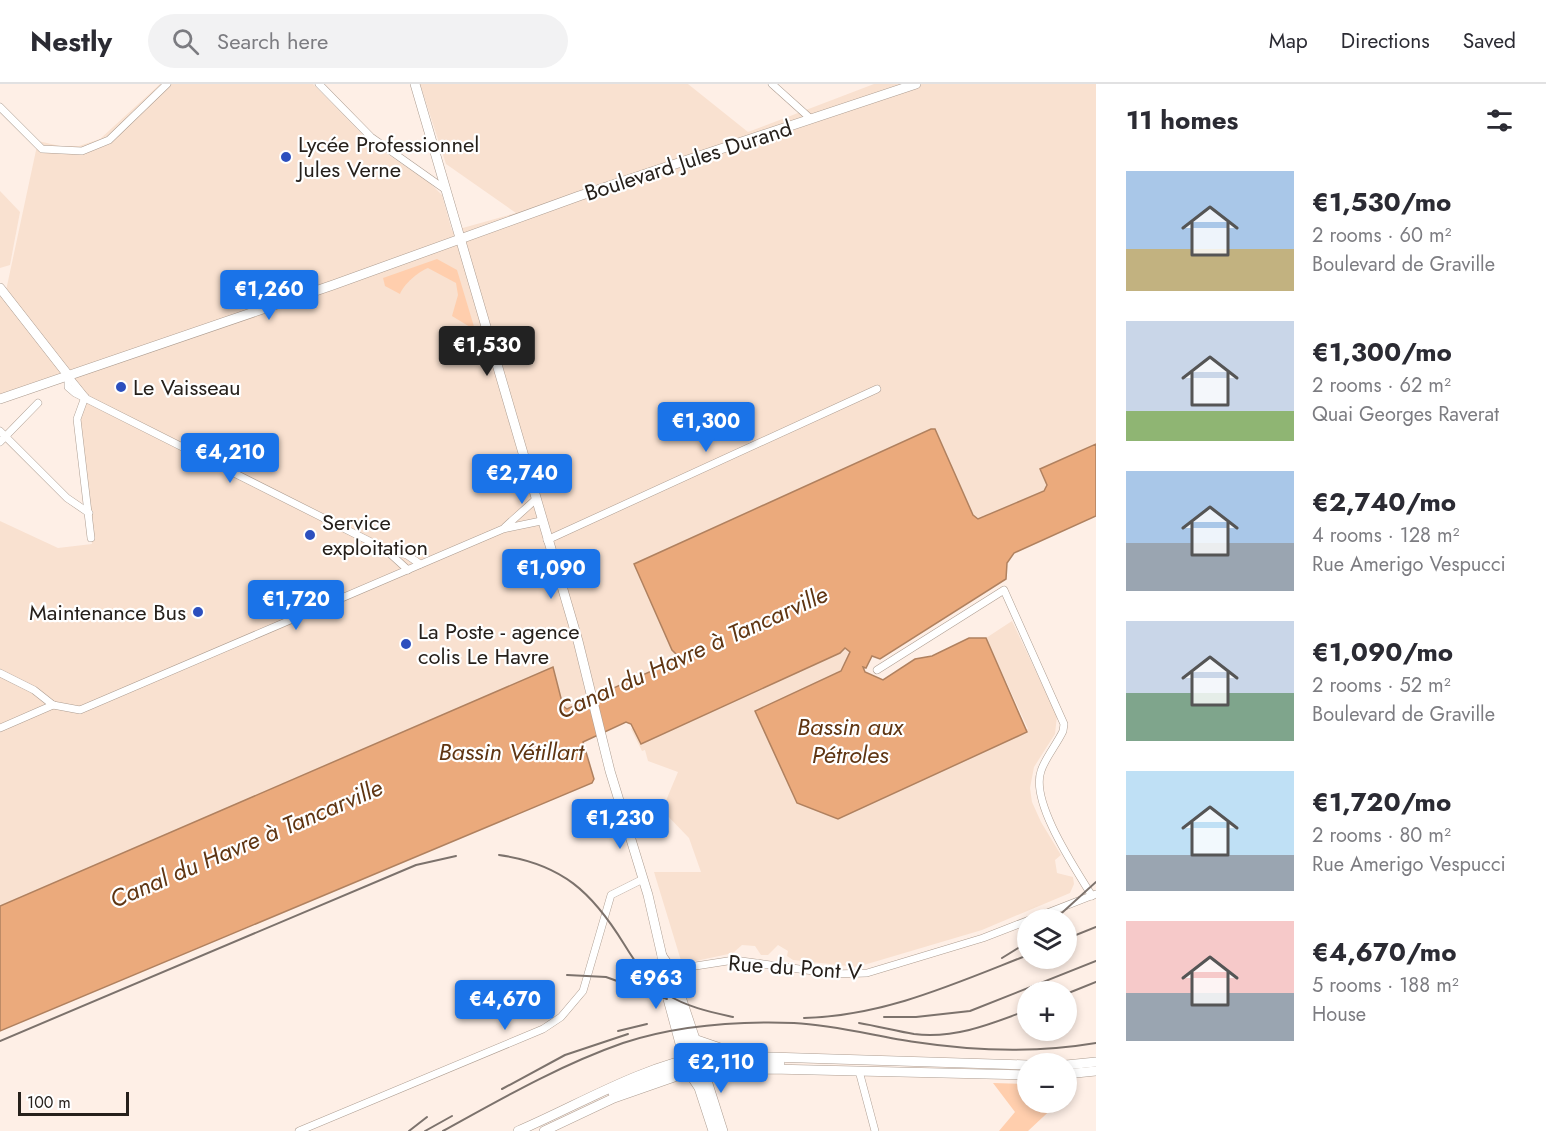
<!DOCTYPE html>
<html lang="en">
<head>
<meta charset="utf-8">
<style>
	:root { --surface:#fff; --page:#f2f2f3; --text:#2b2b33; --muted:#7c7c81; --line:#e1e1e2; --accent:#1a73e8 }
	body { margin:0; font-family:Jost,sans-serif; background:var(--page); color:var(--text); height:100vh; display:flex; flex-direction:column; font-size:22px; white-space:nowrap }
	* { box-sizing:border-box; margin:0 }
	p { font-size:20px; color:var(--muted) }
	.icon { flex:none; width:33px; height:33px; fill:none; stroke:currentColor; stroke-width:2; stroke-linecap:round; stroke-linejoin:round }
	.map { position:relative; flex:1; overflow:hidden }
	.details { display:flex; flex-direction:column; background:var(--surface); width:450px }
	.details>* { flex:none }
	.buttons { position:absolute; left:1017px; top:825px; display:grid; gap:12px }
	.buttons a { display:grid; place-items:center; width:60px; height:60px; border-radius:50%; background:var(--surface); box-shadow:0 3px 9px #0003; font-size:30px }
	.scale { position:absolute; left:18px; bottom:15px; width:111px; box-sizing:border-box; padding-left:6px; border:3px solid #26201b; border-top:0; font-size:16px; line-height:21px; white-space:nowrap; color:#26201b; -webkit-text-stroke:4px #fff; paint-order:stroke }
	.price { position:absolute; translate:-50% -51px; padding:0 14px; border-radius:6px; background:var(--accent); color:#fff; font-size:20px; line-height:39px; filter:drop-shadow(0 2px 3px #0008) }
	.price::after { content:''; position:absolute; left:50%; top:36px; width:18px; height:14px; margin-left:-9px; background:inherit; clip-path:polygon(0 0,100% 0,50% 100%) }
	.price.on { background:#222; color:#fff }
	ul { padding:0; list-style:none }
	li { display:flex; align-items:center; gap:18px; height:150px; padding:0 30px }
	li span { display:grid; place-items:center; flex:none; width:168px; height:120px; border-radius:0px; color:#555 }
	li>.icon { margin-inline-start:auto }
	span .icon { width:72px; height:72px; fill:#fffc; stroke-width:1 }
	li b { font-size:26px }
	h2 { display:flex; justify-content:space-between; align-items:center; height:72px; padding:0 30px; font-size:26px }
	header { display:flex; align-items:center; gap:36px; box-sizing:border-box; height:84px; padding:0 30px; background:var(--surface); border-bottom:2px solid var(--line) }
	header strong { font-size:28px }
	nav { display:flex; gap:33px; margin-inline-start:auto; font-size:21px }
	.search { width:420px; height:54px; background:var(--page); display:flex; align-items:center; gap:15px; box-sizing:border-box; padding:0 21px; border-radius:33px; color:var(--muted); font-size:22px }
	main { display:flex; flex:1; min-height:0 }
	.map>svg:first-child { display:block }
</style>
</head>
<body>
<header>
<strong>Nestly</strong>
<div class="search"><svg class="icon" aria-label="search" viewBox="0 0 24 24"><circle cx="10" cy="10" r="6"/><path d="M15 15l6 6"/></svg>Search here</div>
<nav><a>Map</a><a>Directions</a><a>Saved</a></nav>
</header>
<main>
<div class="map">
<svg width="1096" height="1047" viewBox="0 0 1096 1047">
	<rect width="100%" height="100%" fill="#feefe6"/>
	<g fill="#f9e1d0">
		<path d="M 160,0 L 313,0 L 371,59 L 429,98 L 442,111 L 452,147 L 516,129 L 446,80 L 420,0 L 688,0 L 748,48 L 874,0 L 1096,0 L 1096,360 L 1040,385 L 1047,401 L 1044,407 L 980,435 L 973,431 L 935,345 L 931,345 L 634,480 L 677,571 L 674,577 L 567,625 L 563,622 L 553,583 L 0,822 L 0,437 L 58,464 L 92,460 L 77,335 L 84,313 L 68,292 L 0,315 L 0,212 L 4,216 L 38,57 L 60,62 L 79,62 L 100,55 Z"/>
		<path d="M 0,107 L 20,128 L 10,181 L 0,184 Z"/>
		<path d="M 1012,537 L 1057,632 L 1055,650 L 1034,683 L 1030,704 L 1032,718 L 1041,738 L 1061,771 L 1055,776 L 1057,789 L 1073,793 L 1074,800 L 1070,809 L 982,846 L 857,883 L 793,876 L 787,872 L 788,867 L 778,861 L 768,871 L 761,871 L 755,862 L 742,861 L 733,869 L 682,880 L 654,788 L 701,788 L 689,754 L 662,726 L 678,688 L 648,677 L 645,666 L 642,667 L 631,645 L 633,643 L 641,660 L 840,569 L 845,564 L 850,568 L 841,587 L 756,627 L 1028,645 L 986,554 Z"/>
	</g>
	<g fill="#ffcead">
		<path d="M 437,175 L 457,186 L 475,246 L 452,232 L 458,211 L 456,199 L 428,184 C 418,188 404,200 400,210 L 385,202 L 383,194 Z"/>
		<path d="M 993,999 L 1027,1000 L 1028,1018 L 1058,1019 L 1028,1047 L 999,1047 L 1015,1028 Z"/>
	</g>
	<path fill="#ebaa7c" stroke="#b0815f" stroke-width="1.5" d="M 931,345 L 935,345 L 973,431 L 978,435 L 1044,407 L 1047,401 L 1040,385 L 1096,360 L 1096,432 L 1014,469 L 1007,479 L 1006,495 L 880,575 L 872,572 L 866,584 L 863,583 L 865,588 L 883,596 L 915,575 L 932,572 L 969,554 L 986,554 L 1027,648 L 838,735 L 797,719 L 755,627 L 841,587 L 850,568 L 845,564 L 840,569 L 641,660 L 631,640 L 626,638 L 583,658 L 594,695 L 592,699 L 0,947 L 0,822 L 553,583 L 563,622 L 567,625 L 674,577 L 677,571 L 672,566 L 634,480 Z"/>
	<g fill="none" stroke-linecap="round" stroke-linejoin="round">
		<g stroke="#ad9d91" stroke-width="8">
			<g id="street">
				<path d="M 319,0 L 371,53 L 446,106"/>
				<path d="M 772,0 L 811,35"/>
				<path d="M 0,23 L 42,65 L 82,67 L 109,56 L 167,0"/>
				<path d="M 68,291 L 68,303 L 75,309 L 385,465 L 407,471 L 420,480"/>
				<path d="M 68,292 L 85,313"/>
				<path d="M 85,313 L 77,335 L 91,454"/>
				<path d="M 0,347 L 67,414 L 89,429"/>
				<path d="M 0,358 L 38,319"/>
				<path d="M 505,443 L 535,416"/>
				<path d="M 547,456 L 877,305"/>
				<path d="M 385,465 L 408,486"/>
				<path d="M 877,586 L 1004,506 L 1064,640 L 1063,647 C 1057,660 1045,674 1041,687 C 1030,718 1075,784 1092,812"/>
				<path d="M 0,589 L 34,606 L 53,621 L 80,626 L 503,445 L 541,437"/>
				<path d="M 0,644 L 53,621"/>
				<path d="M 670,886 L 734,876 L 835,890 L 867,889 L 983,854 L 1096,810"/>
				<path d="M 705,987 L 724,1047"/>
				<path d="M 859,987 L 875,1047"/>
				<path d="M 688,989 L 698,1004 L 712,1047"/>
				<path d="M 299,1047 L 543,945 L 561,933 L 583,907 L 611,811 L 643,795"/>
			</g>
		</g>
		<g stroke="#ad9d91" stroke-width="10">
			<g id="secondary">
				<path d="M 415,0 L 578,557 L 610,687 L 648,811 L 662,872 L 662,893 L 688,989"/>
				<path d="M 0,204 L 68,291"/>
				<path d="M 0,315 L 333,201 L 579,112 L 916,0"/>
				<path d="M 662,872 L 672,886 L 702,976"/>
				<path d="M 672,907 C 685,955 703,1000 718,1047"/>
				<path d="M 694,955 L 729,967"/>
				<path d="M 1066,981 L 1096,978"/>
				<path d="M 1066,990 L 1096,987"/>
				<path d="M 613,1009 C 674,977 715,981 780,979"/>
				<path d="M 518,1047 C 581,1020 638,984 707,971 L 1028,981"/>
				<path d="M 544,1047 L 614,1014 L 677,992 L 697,988 L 771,985 L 1028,991"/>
			</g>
		</g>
		<use href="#street" stroke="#fff" stroke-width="7"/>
		<use href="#secondary" stroke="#fff" stroke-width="9"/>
		<g stroke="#7c726c" stroke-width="2">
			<path d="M 499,771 C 562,780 592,808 624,860 C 635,878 649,899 668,911 C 687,923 711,928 733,933"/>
			<path d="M 1054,836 L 1096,798"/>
			<path d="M 1066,855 L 1096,843"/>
			<path d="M 1002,874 L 1028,858"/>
			<path d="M 567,891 L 606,893 L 667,915"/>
			<path d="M 1066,910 L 1096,898"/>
			<path d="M 884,933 L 916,933 L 970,927 L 1096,877"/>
			<path d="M 804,934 C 884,932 954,900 1028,871"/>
			<path d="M 859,939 C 877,942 896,947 914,950 C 955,955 991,940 1028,926"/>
			<path d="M 618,947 L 647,940"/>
			<path d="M 0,957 L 416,781 L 456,772"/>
			<path d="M 502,1005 L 565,971 L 628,950"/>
			<path d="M 409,1047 L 427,1033"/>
			<path d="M 425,1047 L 452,1032"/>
			<path d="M 443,1047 C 501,1015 560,981 623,959 C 675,942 738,937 794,939 C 835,941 875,952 915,958 C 974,967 1037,969 1096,959"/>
		</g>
	</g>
	<g fill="#2c4fbe" stroke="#fff" stroke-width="2">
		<circle cx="286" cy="73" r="6"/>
		<circle cx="121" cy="303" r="6"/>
		<circle cx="310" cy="451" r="6"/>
		<circle cx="198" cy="528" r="6"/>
		<circle cx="406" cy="560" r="6"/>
	</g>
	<g text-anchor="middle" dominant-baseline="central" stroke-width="4.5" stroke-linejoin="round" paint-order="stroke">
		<g font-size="22" fill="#26201b" stroke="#fff" text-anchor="start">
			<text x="298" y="60">Lycée Professionnel<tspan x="298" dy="25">Jules Verne</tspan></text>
			<text x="133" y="303">Le Vaisseau</text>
			<text x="322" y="438">Service<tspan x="322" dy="25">exploitation</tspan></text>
			<text x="186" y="528" text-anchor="end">Maintenance Bus</text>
			<text x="418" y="547">La Poste - agence<tspan x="418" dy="25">colis Le Havre</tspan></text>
		</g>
		<g font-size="22" fill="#26201b" stroke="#fff">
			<text transform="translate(688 76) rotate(-18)">Boulevard Jules Durand</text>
			<text transform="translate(795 883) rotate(4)">Rue du Pont V</text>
		</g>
		<g font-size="24" font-style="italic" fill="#5f3512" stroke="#fff">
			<text transform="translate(692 568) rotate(-24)">Canal du Havre à Tancarville</text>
			<text x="850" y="642">Bassin aux<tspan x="850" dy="28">Pétroles</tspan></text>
			<text x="511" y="667">Bassin Vétillart</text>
			<text transform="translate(246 759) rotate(-23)">Canal du Havre à Tancarville</text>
		</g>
	</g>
</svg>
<div class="buttons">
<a><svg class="icon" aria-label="layers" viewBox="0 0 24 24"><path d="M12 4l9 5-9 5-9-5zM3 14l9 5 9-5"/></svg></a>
<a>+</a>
<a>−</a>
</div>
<div class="scale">100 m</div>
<b class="price" style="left:269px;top:237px">€1,260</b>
<b class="price on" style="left:487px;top:293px">€1,530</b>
<b class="price" style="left:706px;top:369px">€1,300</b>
<b class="price" style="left:230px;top:400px">€4,210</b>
<b class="price" style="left:522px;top:421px">€2,740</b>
<b class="price" style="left:551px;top:516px">€1,090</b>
<b class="price" style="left:296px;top:547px">€1,720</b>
<b class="price" style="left:620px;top:766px">€1,230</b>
<b class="price" style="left:656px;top:926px">€963</b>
<b class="price" style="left:505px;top:947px">€4,670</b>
<b class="price" style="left:721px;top:1010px">€2,110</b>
</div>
<section class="details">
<h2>11 homes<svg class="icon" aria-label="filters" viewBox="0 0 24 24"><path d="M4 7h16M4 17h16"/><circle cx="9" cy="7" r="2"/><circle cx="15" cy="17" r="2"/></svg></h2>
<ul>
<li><span style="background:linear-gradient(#a9c7e8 65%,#c2b280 0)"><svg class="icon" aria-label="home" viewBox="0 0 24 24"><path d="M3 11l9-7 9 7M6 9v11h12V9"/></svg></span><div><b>€1,530/mo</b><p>2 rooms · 60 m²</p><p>Boulevard de Graville</p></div></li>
<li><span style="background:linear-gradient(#c9d6e8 75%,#8fb573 0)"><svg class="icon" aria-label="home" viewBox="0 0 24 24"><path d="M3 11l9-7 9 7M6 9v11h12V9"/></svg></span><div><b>€1,300/mo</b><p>2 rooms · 62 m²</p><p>Quai Georges Raverat</p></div></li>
<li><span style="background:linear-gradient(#a9c7e8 60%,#9aa5b1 0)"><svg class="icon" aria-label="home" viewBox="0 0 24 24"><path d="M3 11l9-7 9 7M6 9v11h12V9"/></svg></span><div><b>€2,740/mo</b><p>4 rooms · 128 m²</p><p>Rue Amerigo Vespucci</p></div></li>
<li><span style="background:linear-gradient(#c9d6e8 60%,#7fa58c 0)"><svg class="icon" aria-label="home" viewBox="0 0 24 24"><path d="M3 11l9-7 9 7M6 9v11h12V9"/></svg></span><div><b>€1,090/mo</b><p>2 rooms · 52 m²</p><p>Boulevard de Graville</p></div></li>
<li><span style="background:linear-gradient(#bfe0f5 70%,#9aa5b1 0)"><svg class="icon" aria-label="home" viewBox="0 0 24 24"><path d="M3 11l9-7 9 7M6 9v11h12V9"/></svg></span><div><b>€1,720/mo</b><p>2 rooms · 80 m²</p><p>Rue Amerigo Vespucci</p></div></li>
<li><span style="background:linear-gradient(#f6c9c9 60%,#9aa5b1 0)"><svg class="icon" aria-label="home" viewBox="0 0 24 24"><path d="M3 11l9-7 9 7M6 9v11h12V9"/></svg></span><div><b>€4,670/mo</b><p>5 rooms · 188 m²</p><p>House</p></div></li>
</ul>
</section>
</main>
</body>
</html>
